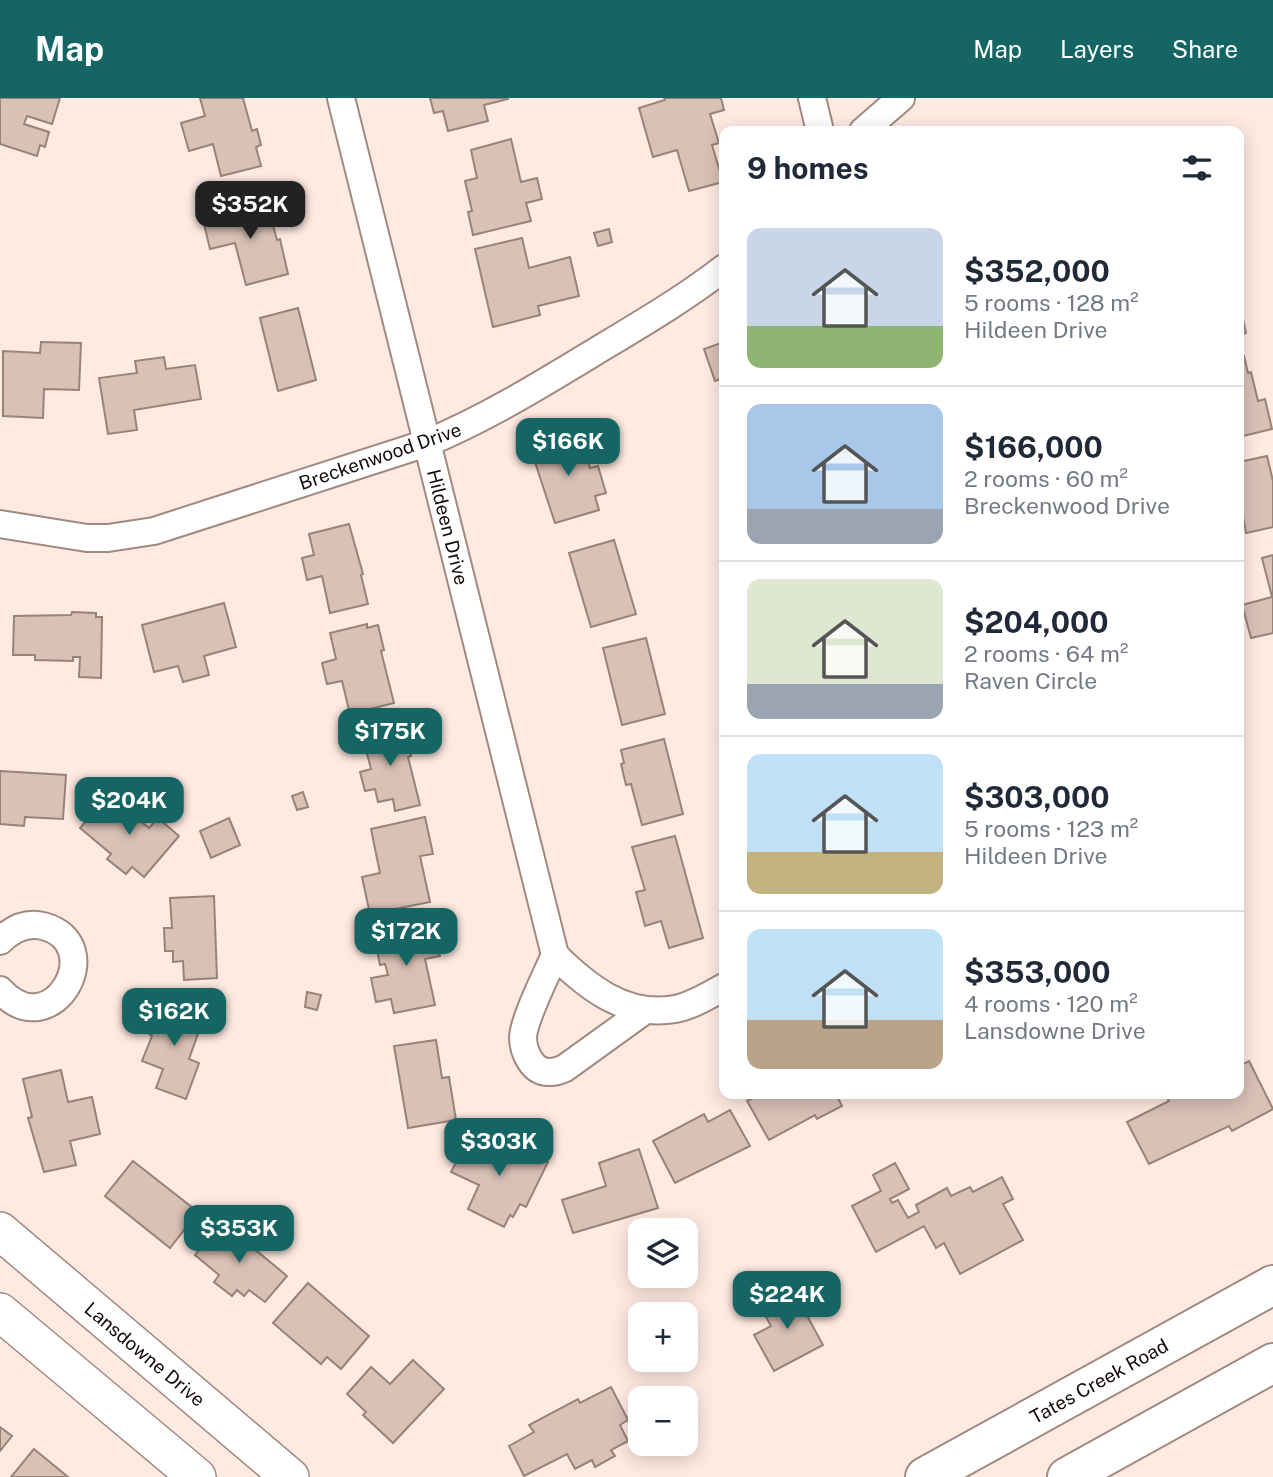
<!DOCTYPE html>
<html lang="en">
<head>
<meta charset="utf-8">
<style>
	:root { --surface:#fff; --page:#f6f6f7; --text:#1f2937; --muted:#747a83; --line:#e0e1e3; --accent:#156565 }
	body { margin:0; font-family:"Public Sans",sans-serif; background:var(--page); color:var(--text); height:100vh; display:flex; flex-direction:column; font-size:26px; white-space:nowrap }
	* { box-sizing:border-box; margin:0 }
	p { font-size:23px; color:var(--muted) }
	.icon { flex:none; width:38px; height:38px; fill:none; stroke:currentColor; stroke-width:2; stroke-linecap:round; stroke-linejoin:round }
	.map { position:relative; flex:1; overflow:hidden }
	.side { position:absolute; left:719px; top:28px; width:525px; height:973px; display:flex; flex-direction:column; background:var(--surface); border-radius:14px; box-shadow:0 4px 18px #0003 }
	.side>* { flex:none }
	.fabs { position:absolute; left:628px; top:1120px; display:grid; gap:14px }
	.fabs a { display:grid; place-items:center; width:70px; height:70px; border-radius:14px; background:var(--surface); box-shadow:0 4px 18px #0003; font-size:35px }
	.price { position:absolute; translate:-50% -60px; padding:0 16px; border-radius:14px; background:var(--accent); color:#fff; font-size:23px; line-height:46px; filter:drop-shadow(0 2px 4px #0008) }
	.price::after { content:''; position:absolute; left:50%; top:42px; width:21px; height:16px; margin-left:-10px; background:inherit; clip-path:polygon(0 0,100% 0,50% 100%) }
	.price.active { background:#222; color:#fff }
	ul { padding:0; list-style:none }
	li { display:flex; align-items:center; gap:21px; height:175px; padding:0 28px }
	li+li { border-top:2px solid var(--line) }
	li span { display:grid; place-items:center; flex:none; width:196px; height:140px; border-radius:14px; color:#555 }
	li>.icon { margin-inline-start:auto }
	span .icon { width:84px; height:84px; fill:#fffc; stroke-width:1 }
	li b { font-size:30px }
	h2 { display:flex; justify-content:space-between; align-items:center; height:84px; padding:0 28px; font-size:30px }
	header { display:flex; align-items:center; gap:42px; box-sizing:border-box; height:98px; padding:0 35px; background:var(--accent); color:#fff }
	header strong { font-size:33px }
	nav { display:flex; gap:38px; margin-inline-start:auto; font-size:24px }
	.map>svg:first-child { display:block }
</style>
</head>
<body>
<header>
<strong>Map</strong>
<nav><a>Map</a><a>Layers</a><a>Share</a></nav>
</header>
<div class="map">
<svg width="1273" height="1379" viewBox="0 0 1273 1379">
	<rect width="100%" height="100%" fill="#feeae1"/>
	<g fill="#d9c1b6" stroke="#998378" stroke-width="2">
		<path d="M 0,0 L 60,0 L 52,26 L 27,18 L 24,26 L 49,34 L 45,49 L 40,47 L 37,58 L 0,46 Z"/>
		<path d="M 200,0 L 243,0 L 252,33 L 257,31 L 261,47 L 256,49 L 261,68 L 221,78 L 213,46 L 189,53 L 181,25 L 205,18 Z"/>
		<path d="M 430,0 L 508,0 L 508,1 L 484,7 L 488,23 L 448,33 L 443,13 L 434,15 Z"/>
		<path d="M 664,0 L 721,0 L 724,12 L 710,16 L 719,45 L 712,47 L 723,84 L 689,93 L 677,52 L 653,59 L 639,10 L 665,2 Z"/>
		<path d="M 511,41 L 521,84 L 537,80 L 542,101 L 526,105 L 531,123 L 473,137 L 468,114 L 472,113 L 465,83 L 477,80 L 471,52 Z"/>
		<path d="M 266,102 L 277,142 L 280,141 L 288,176 L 246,187 L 235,145 L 210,151 L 203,122 L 229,115 L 228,111 Z"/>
		<path d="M 609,131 L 612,144 L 598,148 L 594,135 Z"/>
		<path d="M 522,140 L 529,170 L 570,159 L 579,198 L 538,208 L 540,217 L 493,229 L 475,151 Z"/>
		<path d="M 1239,202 L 1246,235 L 1239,237 Z"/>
		<path d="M 298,210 L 316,282 L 278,293 L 260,220 Z"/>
		<path d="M 41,244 L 81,245 L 79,292 L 44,291 L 43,320 L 3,318 L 3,253 L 40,255 Z"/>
		<path d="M 724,244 L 724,280 L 715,283 L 704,251 Z"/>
		<path d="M 1244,258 L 1248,275 L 1251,274 L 1258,303 L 1265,301 L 1272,331 L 1239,339 L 1239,260 Z"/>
		<path d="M 164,259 L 166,271 L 195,267 L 201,301 L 134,312 L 137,332 L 108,336 L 99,280 L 137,275 L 135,263 Z"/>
		<path d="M 580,335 L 590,370 L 598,368 L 606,395 L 595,398 L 599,412 L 555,425 L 530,349 Z"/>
		<path d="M 1267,358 L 1273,383 L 1273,429 L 1246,435 L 1243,419 L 1239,419 L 1239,364 Z"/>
		<path d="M 349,426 L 363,476 L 361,477 L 368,506 L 330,515 L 322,478 L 307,482 L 302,460 L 314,457 L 309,436 Z"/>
		<path d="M 614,442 L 636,516 L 591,529 L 569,455 Z"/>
		<path d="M 1273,457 L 1273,535 L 1251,540 L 1242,507 L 1272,499 L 1262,460 Z"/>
		<path d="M 224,505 L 236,549 L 204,558 L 209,577 L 183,584 L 178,568 L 154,574 L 142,527 Z"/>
		<path d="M 72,514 L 96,515 L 96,519 L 102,519 L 101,580 L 79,579 L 80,559 L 73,559 L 73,563 L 35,562 L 35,557 L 13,557 L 14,518 L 71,517 Z"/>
		<path d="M 367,526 L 367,530 L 378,527 L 384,552 L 381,553 L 394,605 L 350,616 L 342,583 L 327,586 L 322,565 L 336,561 L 330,535 Z"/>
		<path d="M 646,540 L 665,616 L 622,627 L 603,550 Z"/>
		<path d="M 403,626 L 411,658 L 408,659 L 420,707 L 395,713 L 393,701 L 378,704 L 375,691 L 365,693 L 360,674 L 371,671 L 362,637 Z"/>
		<path d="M 664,641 L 683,716 L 642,727 L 631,686 L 626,687 L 621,666 L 624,665 L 621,652 Z"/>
		<path d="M 0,673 L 66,677 L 63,721 L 25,719 L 24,728 L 0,726 Z"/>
		<path d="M 303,694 L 308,709 L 297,712 L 292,698 Z"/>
		<path d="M 109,697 L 149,730 L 158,720 L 179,738 L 144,779 L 132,769 L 126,776 L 107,761 L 111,756 L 80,730 Z"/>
		<path d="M 425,719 L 433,756 L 420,758 L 430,804 L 370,816 L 362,779 L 380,775 L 371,731 Z"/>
		<path d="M 229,720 L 240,747 L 211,760 L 200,733 Z"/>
		<path d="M 675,738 L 703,840 L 669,850 L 661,823 L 645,828 L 636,794 L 645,792 L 632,749 Z"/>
		<path d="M 214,798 L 217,880 L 184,882 L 183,863 L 173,864 L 173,853 L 165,853 L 164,830 L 172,830 L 170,800 Z"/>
		<path d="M 432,824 L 440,858 L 425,861 L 435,907 L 394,915 L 391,901 L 376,904 L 371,880 L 388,877 L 385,866 L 380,867 L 376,847 L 382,846 L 379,836 Z"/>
		<path d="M 307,894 L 321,897 L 317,912 L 305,909 Z"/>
		<path d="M 163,903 L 204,919 L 189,961 L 199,965 L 186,1001 L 156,990 L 163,971 L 142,963 L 152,938 L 149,936 Z"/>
		<path d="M 436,942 L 442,980 L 449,979 L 456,1022 L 408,1030 L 394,948 Z"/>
		<path d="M 1249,963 L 1273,1011 L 1232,1033 L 1229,1028 L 1149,1066 L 1127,1024 L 1169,1003 L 1165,997 L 1168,996 L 1239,996 L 1239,968 Z"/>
		<path d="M 61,972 L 68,1004 L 92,999 L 100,1036 L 70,1043 L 76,1067 L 44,1074 L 28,1020 L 32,1019 L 23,981 Z"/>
		<path d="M 761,996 L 836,996 L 842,1008 L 817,1021 L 815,1017 L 769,1042 L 747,1003 Z"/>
		<path d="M 730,1012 L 750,1048 L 675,1085 L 653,1043 L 704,1016 L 708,1024 Z"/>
		<path d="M 468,1041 L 484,1049 L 488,1042 L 510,1052 L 512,1047 L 548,1064 L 526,1109 L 520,1106 L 513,1119 L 510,1117 L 504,1129 L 468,1111 L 479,1087 L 451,1074 Z"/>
		<path d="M 639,1051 L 658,1110 L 573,1135 L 562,1102 L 606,1088 L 599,1065 Z"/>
		<path d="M 133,1063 L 198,1114 L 170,1150 L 105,1098 Z"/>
		<path d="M 895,1065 L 909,1091 L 890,1101 L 892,1105 L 898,1102 L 908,1120 L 919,1114 L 916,1107 L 947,1090 L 951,1098 L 970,1089 L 973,1094 L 1002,1079 L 1013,1101 L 1003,1106 L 1023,1142 L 960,1176 L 944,1145 L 936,1150 L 924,1128 L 876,1154 L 852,1108 L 881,1093 L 873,1077 Z"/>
		<path d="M 222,1124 L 287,1178 L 265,1204 L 249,1192 L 244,1198 L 237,1192 L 232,1198 L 214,1184 L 219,1177 L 195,1157 Z"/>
		<path d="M 308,1185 L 369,1238 L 341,1271 L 327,1259 L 321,1266 L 273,1225 Z"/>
		<path d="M 794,1190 L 800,1203 L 797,1204 L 802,1213 L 804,1212 L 823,1247 L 774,1273 L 754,1237 L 771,1228 L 760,1208 Z"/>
		<path d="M 413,1262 L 444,1291 L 393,1345 L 363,1317 L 366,1314 L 347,1296 L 371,1269 L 390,1286 Z"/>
		<path d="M 611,1289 L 628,1322 L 620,1327 L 628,1343 L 611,1352 L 615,1358 L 595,1369 L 592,1362 L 575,1371 L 567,1356 L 524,1378 L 509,1348 L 534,1334 L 529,1327 L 578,1301 L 580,1305 Z"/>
		<path d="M 0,1329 L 12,1338 L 0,1353 Z"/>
		<path d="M 34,1351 L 68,1379 L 11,1379 Z"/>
	</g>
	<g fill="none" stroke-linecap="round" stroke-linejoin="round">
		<g stroke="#a18a80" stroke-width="30">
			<g id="street">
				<path d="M 341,0 L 555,857 C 587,889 626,920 675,911 C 692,908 709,897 724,889"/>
				<path d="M 812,0 L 820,33"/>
				<path d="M 863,33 L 901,0"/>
				<path d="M 0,426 L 87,440 L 108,440 L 154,433 L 427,345 C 487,320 542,286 598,252 C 641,226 684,201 724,170"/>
				<path d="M 0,843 C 12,831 26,824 43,828 C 110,845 53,950 0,892"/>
				<path d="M 555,857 C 547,875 524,921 523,939 C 523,953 532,975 550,974 C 555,974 561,972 565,970 L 644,913"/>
			</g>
		</g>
		<g stroke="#a18a80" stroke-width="40">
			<g id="secondary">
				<path d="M 0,1133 L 290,1379"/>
				<path d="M 0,1214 L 197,1379"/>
			</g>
		</g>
		<g stroke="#a18a80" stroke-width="42">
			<g id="primary">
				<path d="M 925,1379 L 1273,1187"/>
				<path d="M 1067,1379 L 1273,1265"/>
			</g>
		</g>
		<use href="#street" stroke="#fff" stroke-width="26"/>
		<use href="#secondary" stroke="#fff" stroke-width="37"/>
		<use href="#primary" stroke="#fff" stroke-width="38"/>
	</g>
	<g text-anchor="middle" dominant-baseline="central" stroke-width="6" stroke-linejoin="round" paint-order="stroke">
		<g font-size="19" fill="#120a07" stroke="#fff">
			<text transform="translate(380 358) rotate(-19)">Breckenwood Drive</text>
			<text transform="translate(448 429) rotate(76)">Hildeen Drive</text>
			<text transform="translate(145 1256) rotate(40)">Lansdowne Drive</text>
			<text transform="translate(1099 1283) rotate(-29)">Tates Creek Road</text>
		</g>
	</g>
</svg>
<div class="fabs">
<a><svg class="icon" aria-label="layers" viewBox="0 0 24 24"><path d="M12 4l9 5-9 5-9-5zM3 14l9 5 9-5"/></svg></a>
<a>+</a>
<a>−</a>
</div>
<b class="price active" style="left:250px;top:143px">$352K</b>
<b class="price" style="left:568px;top:380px">$166K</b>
<b class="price" style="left:390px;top:670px">$175K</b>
<b class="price" style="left:129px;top:739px">$204K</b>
<b class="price" style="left:406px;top:870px">$172K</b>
<b class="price" style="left:174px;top:950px">$162K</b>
<b class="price" style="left:499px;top:1080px">$303K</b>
<b class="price" style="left:239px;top:1167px">$353K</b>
<b class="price" style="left:787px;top:1233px">$224K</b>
<section class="side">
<h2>9 homes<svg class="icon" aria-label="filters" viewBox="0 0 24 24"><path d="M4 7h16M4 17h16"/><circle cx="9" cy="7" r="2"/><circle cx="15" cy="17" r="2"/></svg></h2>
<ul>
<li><span style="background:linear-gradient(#c9d6e8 70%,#8fb573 0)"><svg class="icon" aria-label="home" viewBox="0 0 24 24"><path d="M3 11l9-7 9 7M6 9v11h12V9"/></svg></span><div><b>$352,000</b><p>5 rooms · 128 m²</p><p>Hildeen Drive</p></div></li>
<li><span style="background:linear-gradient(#a9c7e8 75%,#9aa5b1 0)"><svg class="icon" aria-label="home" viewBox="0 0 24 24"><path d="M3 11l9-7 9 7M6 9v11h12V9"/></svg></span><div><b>$166,000</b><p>2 rooms · 60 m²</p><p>Breckenwood Drive</p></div></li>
<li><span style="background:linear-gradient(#dfe7d0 75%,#9aa5b1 0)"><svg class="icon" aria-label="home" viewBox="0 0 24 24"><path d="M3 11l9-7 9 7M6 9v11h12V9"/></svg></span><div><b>$204,000</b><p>2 rooms · 64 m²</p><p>Raven Circle</p></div></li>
<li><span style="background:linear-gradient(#bfe0f5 70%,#c2b280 0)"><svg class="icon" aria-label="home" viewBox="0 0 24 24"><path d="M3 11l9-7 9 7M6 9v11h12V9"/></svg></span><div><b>$303,000</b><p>5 rooms · 123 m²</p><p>Hildeen Drive</p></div></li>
<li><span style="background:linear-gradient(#bfe0f5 65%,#b9a48a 0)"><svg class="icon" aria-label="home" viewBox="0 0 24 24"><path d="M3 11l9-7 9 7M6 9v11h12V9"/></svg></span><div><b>$353,000</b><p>4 rooms · 120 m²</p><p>Lansdowne Drive</p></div></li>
</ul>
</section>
</div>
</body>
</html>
